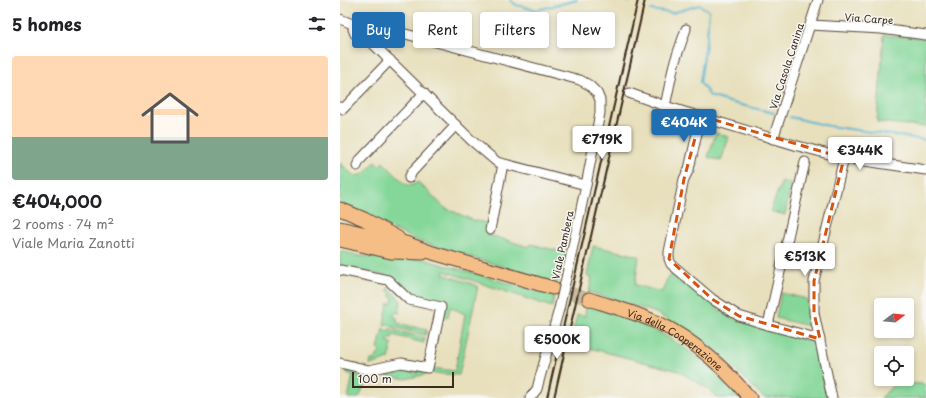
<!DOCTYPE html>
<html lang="en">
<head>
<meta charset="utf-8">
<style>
	:root { --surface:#fff; --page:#f2f2f2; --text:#202124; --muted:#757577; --line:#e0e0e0; --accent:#1f6fb2 }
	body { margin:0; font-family:"Playpen Sans",sans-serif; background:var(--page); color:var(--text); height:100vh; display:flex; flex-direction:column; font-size:15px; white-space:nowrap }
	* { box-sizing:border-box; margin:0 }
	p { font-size:13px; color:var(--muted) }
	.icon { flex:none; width:22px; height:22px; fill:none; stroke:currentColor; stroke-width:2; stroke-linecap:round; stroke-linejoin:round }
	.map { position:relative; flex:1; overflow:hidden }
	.side { display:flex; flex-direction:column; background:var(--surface); width:340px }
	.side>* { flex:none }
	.hud { position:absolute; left:12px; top:12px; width:380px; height:36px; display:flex; gap:8px }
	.needle { width:26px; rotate:74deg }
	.controls { position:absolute; left:534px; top:298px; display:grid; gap:8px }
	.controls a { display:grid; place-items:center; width:40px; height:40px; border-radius:4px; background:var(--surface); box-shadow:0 2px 6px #0003; font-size:20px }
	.scale { position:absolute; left:12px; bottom:10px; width:102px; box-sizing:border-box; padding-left:4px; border:2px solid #3b2a1e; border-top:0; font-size:11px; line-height:14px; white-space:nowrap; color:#3b2a1e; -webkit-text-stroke:3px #f6f6f2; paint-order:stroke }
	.price { position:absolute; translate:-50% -34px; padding:0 9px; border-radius:4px; background:#fff; color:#222; font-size:13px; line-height:26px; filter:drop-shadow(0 1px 2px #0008) }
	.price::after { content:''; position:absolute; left:50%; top:24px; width:12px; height:9px; margin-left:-6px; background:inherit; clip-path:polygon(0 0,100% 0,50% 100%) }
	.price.active { background:var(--accent); color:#fff }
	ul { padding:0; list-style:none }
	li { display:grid; align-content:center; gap:8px; height:212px; padding:0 12px }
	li+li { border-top:1px solid var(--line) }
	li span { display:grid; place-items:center; height:124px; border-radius:4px; color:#555 }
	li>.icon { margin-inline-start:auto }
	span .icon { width:72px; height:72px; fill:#fffc; stroke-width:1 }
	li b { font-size:17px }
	h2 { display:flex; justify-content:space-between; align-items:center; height:48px; padding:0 12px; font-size:17px }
	.tag { padding:0 14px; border-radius:4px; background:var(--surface); box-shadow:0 2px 6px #0003; font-size:14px; line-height:36px }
	.tag.active { background:var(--accent); color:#fff }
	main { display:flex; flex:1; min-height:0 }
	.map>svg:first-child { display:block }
</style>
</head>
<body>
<main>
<section class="side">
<h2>5 homes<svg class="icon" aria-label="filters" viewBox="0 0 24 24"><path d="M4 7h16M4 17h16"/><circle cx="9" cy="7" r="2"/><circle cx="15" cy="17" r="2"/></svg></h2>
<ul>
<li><span style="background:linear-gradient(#ffd9b3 65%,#7fa58c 0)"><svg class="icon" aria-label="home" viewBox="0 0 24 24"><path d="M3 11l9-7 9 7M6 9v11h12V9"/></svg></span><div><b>€404,000</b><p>2 rooms · 74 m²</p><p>Viale Maria Zanotti</p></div></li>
</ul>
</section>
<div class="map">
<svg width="586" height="398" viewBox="0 0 586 398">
	<rect width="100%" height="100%" fill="#f6f6f2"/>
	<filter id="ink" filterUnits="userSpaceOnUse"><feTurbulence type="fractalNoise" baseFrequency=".025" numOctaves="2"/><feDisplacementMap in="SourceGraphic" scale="8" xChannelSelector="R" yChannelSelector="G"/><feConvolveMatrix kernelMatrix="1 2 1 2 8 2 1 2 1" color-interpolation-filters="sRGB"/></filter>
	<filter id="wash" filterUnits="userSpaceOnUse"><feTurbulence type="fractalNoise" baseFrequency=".012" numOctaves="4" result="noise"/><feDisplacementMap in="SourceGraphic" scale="16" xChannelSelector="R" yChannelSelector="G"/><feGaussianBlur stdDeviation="0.9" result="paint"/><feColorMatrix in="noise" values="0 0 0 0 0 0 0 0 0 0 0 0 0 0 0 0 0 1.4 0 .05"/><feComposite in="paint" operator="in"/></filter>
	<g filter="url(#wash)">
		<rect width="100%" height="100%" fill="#e8e0bd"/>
		<g fill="#84d799" stroke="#60805c">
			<path d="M 544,35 L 586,38 L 586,127 L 537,122 Z"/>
			<path d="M 376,133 L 389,137 L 381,161 L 368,157 Z"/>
			<path d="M 35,162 L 39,166 L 43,162 L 65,184 C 71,186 73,186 78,182 L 105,208 L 135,221 L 148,223 L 146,234 L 189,247 L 191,244 L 226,253 L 217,283 L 78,241 L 0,204 L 0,163 L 13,175 C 24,178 29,168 35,162 Z"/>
			<path d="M 442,181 L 451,184 L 445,215 L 430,211 Z"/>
			<path d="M 253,246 L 299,256 L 295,285 L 322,292 L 327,279 L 334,273 L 387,316 L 405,323 L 473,342 L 476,346 L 487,398 L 424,398 L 378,352 L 348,331 L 314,312 L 249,292 L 252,278 L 247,276 Z"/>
			<path d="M 0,251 L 19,256 L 83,259 L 214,296 L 212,307 L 104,271 L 103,274 L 138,286 L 119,375 L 91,373 L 66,379 L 41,375 L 27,380 L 19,398 L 8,398 L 13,375 L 7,373 L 7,368 L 17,371 L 16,375 L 28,378 L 30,373 L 40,370 L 42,373 L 57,370 L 57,366 L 62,366 L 62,370 L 77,373 L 78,370 L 91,372 L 92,368 L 115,371 L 125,314 L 110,307 L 108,317 L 104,316 L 106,305 L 72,296 L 50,277 L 0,267 Z"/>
			<path d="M 48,287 L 61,301 L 59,313 L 55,312 L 54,317 L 57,318 L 57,323 L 87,330 L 85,335 L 50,326 L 48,324 L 44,325 L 48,303 L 51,304 L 53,297 L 50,296 L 51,292 L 47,291 Z"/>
			<path d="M 441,293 L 467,299 L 469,326 L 436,318 Z"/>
			<path d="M 246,306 C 309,321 358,349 400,398 L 378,398 L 367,388 L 338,371 L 230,343 L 237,315 L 245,316 Z"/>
			<path d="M 43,328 L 47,331 L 50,329 L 85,338 L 84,343 L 53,335 L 52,338 L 49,338 L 48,342 L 52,343 L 49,359 L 30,365 L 31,360 L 35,360 L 36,356 L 38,356 L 40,350 L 38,349 Z"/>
			<path d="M 555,383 L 584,384 L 586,391 L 586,398 L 541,398 Z"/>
		</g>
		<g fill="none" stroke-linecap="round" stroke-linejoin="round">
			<g stroke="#51b3cf" stroke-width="2">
				<path d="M 170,0 L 176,5 L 197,10 L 237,0"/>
				<path d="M 286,0 L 289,2"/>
				<path d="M 311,10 L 332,13 L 360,5 L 369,11 L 367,36 L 360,82 L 370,96 L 389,102 L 434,113"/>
				<path d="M 450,117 L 489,126 L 586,140"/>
			</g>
		</g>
	</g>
	<g filter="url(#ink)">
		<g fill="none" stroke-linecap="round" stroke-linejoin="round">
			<path stroke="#c5bc9d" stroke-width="13" stroke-dasharray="13 6" stroke-linecap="butt" d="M 213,288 L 249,299"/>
			<g stroke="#554536" stroke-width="11">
				<g id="minor">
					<path d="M 0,19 L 15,25 L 21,23 L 26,27 L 39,27 L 240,80 L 249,85 L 257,93 L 260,100 L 260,113 L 246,185 L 227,274"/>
					<path d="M 15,25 L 13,29 L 15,34 L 21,36 L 24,35"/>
					<path d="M 471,25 L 541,29 L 586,35"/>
					<path d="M 24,35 L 131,140 L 157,162 L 246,185"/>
					<path d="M 289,93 L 325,106 L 458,146 L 504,158 L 586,170"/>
					<path d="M 325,106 L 334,64 L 346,29"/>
					<path d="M 0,107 L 3,109 L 50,60"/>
					<path d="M 361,116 L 349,169 L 344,179 L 329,252 L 329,259 L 331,264 L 372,299 L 399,316 L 428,325 L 480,339"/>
					<path d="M 433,139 L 478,0"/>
					<path d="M 17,166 L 19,161 L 84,93"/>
					<path d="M 69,178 L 72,172 L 116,125"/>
					<path d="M 150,230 L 163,164"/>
					<path d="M 0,270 L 48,280 L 69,300 L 101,307 L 88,368 L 61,363 L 29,370 L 0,363"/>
					<path d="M 428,325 L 465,162"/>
					<path d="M 190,398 L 197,389 L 199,381 L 219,309"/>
					<path d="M 492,398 L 474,313 L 474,281 L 504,158"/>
				</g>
			</g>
			<g stroke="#554536" stroke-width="15">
				<g id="highway">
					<path d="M 0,209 L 24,219 L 58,238"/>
					<path d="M 0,228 L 66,243 L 93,253 L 213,288"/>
					<path d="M 0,240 L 51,252 L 83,253"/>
					<path id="s1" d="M 249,299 C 267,305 286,310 304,317 C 346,332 381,364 410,398"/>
				</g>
			</g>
			<use href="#minor" stroke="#fff" stroke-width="9"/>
			<use href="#highway" stroke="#f6be87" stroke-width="13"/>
			<g stroke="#3b2a1e" stroke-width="2">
				<path d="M 207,398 L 298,0"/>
				<path d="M 214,398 L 305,0"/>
			</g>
			<g stroke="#554536" stroke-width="11" stroke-linecap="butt">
				<path id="minor-bridge" d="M 219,309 L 227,274"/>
			</g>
			<use href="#minor-bridge" stroke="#fff" stroke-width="9"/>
		</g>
	</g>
	<path fill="none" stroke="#d7540e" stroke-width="3" stroke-dasharray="8 5" stroke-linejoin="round" d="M 361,116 L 504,158 L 474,281 L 474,313 L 480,339 L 399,316 L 372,299 L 329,259 L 344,179 Z"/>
	<g text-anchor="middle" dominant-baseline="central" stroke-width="3" stroke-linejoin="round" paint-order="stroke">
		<g font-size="10" fill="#3b2a1e" stroke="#f6f6f2">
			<text transform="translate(529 18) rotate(4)">Via Carpe</text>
			<text transform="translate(446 66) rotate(-72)">Via Casola Canina</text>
			<text transform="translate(222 245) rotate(-78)">Viale Pambera</text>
			<text stroke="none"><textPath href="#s1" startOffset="96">Via della Cooperazione</textPath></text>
		</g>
	</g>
</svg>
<div class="controls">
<a><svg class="needle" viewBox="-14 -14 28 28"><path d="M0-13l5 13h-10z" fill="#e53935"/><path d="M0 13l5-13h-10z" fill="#757577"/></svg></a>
<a><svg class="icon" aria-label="locate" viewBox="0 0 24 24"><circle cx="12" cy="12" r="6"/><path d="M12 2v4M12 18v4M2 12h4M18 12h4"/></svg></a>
</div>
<div class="scale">100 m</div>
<b class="price active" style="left:344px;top:143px">€404K</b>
<b class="price" style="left:262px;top:160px">€719K</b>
<b class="price" style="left:520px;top:171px">€344K</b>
<b class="price" style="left:465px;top:277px">€513K</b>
<b class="price" style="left:217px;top:360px">€500K</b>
<div class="hud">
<a class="tag active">Buy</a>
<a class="tag">Rent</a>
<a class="tag">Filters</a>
<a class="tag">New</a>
</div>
</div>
</main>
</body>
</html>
